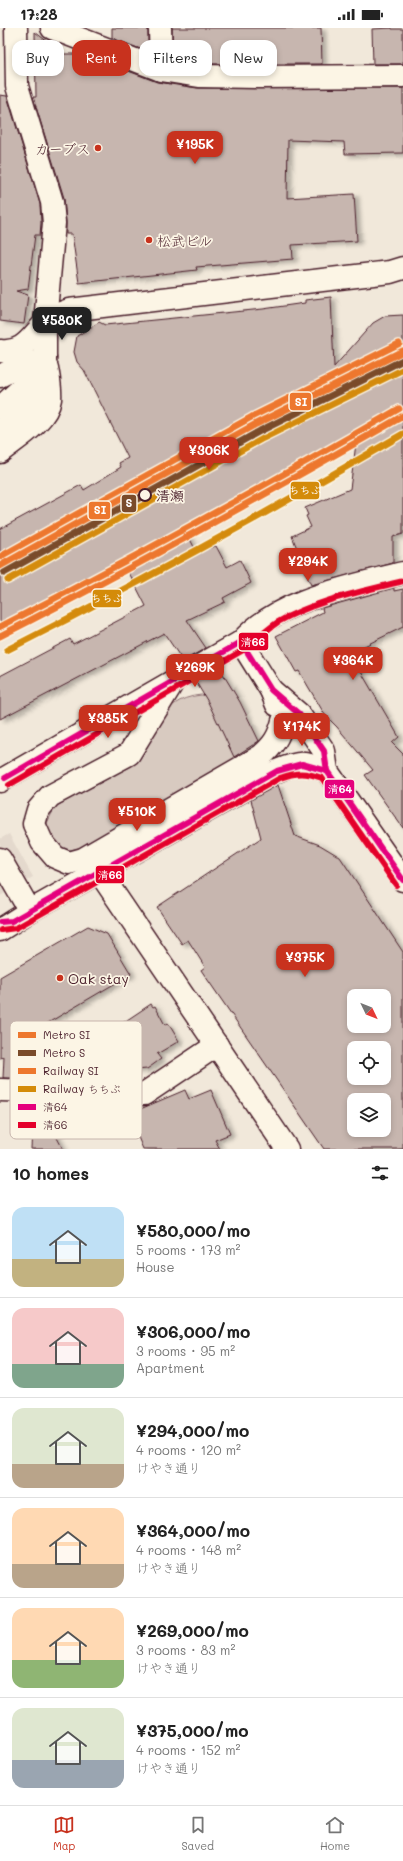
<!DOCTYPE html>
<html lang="en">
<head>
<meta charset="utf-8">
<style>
	:root { --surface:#fff; --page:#f2f2f2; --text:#222; --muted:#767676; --line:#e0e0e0; --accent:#c8321e }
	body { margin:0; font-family:Mali,"Klee One",sans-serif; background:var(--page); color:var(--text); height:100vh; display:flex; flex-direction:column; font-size:15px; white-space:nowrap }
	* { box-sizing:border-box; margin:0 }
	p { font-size:13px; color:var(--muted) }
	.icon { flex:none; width:22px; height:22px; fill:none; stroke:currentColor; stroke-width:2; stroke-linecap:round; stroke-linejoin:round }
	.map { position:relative; height:1121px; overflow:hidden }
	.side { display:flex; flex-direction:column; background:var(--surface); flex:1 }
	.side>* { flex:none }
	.hud { position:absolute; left:12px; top:12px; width:379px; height:36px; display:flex; gap:8px }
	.needle { width:26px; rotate:133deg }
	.buttons { position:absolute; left:347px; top:961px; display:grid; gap:8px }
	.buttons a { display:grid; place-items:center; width:44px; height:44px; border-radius:8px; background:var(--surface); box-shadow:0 2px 6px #0003; font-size:20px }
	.price { position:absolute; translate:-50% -34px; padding:0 9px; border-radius:8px; background:var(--accent); color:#fff; font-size:13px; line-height:26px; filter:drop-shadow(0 1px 2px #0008) }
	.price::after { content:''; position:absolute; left:50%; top:24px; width:12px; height:9px; margin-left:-6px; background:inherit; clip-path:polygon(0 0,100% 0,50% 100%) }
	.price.selected { background:#222; color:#fff }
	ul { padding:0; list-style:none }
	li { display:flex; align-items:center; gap:12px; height:100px; padding:0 12px }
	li+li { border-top:1px solid var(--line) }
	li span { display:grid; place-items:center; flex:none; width:112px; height:80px; border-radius:12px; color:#555 }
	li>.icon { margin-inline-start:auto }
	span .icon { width:48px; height:48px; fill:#fffc; stroke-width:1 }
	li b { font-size:17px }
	h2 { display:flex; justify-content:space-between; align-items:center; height:48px; padding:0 12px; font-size:17px }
	.tag { padding:0 14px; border-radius:12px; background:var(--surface); box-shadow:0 2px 6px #0003; font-size:14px; line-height:36px }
	.tag.selected { background:var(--accent); color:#fff }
	.status { display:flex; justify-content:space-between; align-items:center; height:28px; padding:0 20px; background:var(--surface); direction:ltr }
	.status svg { height:11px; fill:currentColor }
	.menu { display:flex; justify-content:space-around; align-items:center; height:56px; border-top:1px solid var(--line); background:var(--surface); font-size:11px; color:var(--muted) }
	.menu a { display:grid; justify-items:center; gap:2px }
	.menu .selected { color:var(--accent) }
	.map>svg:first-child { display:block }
</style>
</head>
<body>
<div class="status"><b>17:28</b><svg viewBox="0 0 49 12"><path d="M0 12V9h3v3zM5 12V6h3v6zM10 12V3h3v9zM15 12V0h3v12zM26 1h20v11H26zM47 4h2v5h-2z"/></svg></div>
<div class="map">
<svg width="403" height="1121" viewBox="0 0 403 1121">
	<defs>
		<filter id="shadow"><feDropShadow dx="4.5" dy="2.5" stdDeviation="2" flood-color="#0004"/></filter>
	</defs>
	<rect width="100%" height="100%" fill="#f1e8da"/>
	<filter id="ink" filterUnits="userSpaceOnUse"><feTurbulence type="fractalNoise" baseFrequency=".025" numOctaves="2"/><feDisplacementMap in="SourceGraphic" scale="8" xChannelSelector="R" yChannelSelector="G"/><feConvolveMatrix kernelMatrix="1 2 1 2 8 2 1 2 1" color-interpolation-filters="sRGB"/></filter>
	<g filter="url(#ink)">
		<path fill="#e4d9cd" d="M 9,806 L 33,849 L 0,868 L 0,811 Z"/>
		<path fill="#d8cac0" stroke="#917476" d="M 201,667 L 210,668 L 249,711 L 239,730 L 82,819 L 70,822 L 60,820 L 49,804 L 47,795 L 55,779 L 132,738 C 159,712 153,672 201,667 Z"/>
		<g fill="#c7b6af" stroke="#4a1f2b" fill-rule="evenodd" filter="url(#shadow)">
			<path d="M 112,0 L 148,0 L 148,24 L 112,10 Z"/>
			<path d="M 172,0 L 321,0 L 322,36 L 200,36 L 173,31 Z"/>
			<path d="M 392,0 L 392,1 L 403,1 L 403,36 L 373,36 L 372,1 Z"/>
			<path d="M 35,4 L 63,26 L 84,26 L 157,54 L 197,60 L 403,60 L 403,125 L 345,126 L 344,114 L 288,112 L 287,170 L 354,166 L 357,213 L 292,217 L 293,231 L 196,239 L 197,242 L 79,255 L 72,206 L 66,206 L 66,194 L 64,170 L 33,69 L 36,69 Z"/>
			<path d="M 0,67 L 7,68 L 40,176 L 41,195 L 40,207 L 35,207 L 28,261 L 16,263 L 28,267 L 24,296 L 0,293 Z"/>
			<path d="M 331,269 L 334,339 L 373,295 L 385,288 L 403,287 L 403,506 L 393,509 L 393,535 L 311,557 L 300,534 L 302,533 L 292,508 L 311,499 L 306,488 L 308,487 L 305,480 L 350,461 L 357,408 L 186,503 L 197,525 L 216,518 L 227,539 L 240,532 L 251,555 L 223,570 L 225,574 L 187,592 L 206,620 L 183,633 L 164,605 L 0,691 L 0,648 L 70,611 L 73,616 L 146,578 L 124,535 L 0,597 L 0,501 L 81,457 L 84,462 L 121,439 L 119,435 L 128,430 L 84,342 L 77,334 L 74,324 L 77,308 L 99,294 L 105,297 L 263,281 L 305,275 L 305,272 Z"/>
			<path d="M 394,560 L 394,563 L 403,561 L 403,599 L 350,625 L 399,709 L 392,715 L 403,726 L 403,800 L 365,747 L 373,742 L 337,699 L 325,687 L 299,643 L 296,644 L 276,608 L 323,584 L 322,580 Z"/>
			<path d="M 220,641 L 240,674 L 259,713 L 234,729 L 208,674 L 196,654 Z"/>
			<path d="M 278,757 L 295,808 L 320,817 L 340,829 L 403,924 L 403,1121 L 324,1121 L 201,942 L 205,939 L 188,912 L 182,916 L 157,879 L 261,810 L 251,772 ZM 354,968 L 384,968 L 384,998 L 354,998 ZM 354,1020 L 384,1020 L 384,1050 L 354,1050 ZM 354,1072 L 384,1072 L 384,1102 L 354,1102 Z"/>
			<path d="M 88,898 L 107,906 L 131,946 L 41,999 L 62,1036 L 92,1015 L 91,1046 L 44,1051 L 3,1050 L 4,1029 L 0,1030 L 0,949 Z"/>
			<path d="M 151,976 L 153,979 L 155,978 L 165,997 L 168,995 L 179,1013 L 157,1026 L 161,1031 L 147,1041 L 113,1044 L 108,1037 L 97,1012 Z"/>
			<path d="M 185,1062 L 189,1071 L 211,1062 L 230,1106 L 215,1112 L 220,1121 L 143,1121 L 130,1090 L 141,1086 L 138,1082 Z"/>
			<path d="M 33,1075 L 38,1076 L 44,1088 L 64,1076 L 79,1089 L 55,1106 L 63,1121 L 31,1121 Z"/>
		</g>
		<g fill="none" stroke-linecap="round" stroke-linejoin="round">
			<g stroke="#4a1f2b" stroke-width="25">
				<g id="minor">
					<path d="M 52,0 L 161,42 L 199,48 L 257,49 L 403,48"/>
					<path d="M 160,0 L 161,42"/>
					<path d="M 0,323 C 23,326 31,309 45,295 C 51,288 61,285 69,282 L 390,244 L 403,240"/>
					<path d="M 0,348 L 16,340 L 45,331"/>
					<path d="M 0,380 L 24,358 L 37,342"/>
					<path d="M 0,404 L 27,378 L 40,357 L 45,331 L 45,294 L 54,195 L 52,174 L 17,58 L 16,0"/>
					<path d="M 0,424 C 16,411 47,393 50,371 C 51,361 49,351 47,340"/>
					<path d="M 241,614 L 271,662 L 277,677"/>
					<path d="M 173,654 L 129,726 L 50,768 L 38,782 L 34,796 L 42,814 L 55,829 L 69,835 L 83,831 L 261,728 C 273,718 279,709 283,693"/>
					<path d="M 271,662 L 299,686 L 324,723 L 327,743 L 403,852"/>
					<path d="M 0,753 L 241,614 C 278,571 350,559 403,545"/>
					<path d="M 0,831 L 30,883"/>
					<path d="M 100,845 L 287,1121"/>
					<path d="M 0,902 L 30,883 L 277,743 C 301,733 303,734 327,743"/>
					<path d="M 0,1062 L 144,1066 L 217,1017"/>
				</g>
			</g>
			<use href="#minor" stroke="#fcf5e5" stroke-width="22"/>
			<g stroke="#fcf5e5" stroke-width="9">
				<g id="bus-1">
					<path d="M 5,750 L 241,614 L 271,662 L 299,686 L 324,723 L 327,743 L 403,852"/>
					<path d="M 0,894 L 12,893 L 277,743 L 302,736 L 327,743"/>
				</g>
			</g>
			<g stroke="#fcf5e5" stroke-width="9">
				<g id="bus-2">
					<path d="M 9,757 L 245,621 C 256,612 266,602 278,594 C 316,572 361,564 403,553"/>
					<path d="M 1,902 L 16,900 L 280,750 C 296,744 306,744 322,750 L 396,857"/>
				</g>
			</g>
			<use href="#bus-1" stroke="#e5007d" stroke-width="6"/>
			<use href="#bus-2" stroke="#e4002b" stroke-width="6"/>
			<g stroke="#fcf5e5" stroke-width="10">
				<g id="rail-1">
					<path d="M 0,529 L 252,389 L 399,316"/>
					<path d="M 0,599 C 135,530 267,457 399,381"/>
				</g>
			</g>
			<g stroke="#fcf5e5" stroke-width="10">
				<g id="rail-2">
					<path d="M 8,552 L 263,410 L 403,341"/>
					<path d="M 7,622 C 141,554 273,482 403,406"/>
				</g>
			</g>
			<use href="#rail-1" stroke="#ed772d" stroke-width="7"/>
			<use href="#rail-2" stroke="#d48b09" stroke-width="7"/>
			<g stroke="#fcf5e5" stroke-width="10">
				<g id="metro-1">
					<path d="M 0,538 L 256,396 L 403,323"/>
					<path d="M 0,608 C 137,538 270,464 403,388"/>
				</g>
			</g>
			<g stroke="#fcf5e5" stroke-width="10">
				<path id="metro-2" d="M 4,545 L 260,403 L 403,332"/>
			</g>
			<use href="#metro-1" stroke="#ed772d" stroke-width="7"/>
			<use href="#metro-2" stroke="#7a4b2a" stroke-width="7"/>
		</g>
	</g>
	<g fill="#c8321e" stroke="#fcf5e5" stroke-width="1.5">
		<circle cx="98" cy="120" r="4"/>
		<circle cx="149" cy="212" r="4"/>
		<circle cx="60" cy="950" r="4"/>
	</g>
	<circle fill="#fcf5e5" stroke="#4a1f2b" stroke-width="2" cx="145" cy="467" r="6"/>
	<g text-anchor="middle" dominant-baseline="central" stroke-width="3.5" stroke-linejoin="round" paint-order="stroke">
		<g font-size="14" fill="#4a1f2b" stroke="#fcf5e5" text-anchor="start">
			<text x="90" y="120" text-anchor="end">カーブス</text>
			<text x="157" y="212">松武ビル</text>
			<text x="68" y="950">Oak stay</text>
		</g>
		<g font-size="14" font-weight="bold" fill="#4a1f2b" stroke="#fcf5e5" text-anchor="start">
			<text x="156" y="467">清瀬</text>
		</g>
	</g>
	<rect x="10" y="993" width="132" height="118" rx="6" fill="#fcf5e5" stroke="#c7b5ad" stroke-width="1"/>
	<rect x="18" y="1004" width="18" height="6" fill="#ed772d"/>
	<rect x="18" y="1022" width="18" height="6" fill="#7a4b2a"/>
	<rect x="18" y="1040" width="18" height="6" fill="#ed772d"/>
	<rect x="18" y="1058" width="18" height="6" fill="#d48b09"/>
	<rect x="18" y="1076" width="18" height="6" fill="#e5007d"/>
	<rect x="18" y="1094" width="18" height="6" fill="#e4002b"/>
	<g font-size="11" fill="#4a1f2b">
		<text x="43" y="1011">Metro SI</text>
		<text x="43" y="1029">Metro S</text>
		<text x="43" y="1047">Railway SI</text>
		<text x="43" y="1065">Railway ちちぶ</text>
		<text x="43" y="1083">清64</text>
		<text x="43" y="1101">清66</text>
	</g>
	<g stroke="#fcf5e5" stroke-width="1.5">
		<rect x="289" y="364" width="23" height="19" rx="4" fill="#ed772d"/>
		<rect x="290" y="453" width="30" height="19" rx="4" fill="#d48b09"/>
		<rect x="121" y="466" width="16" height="19" rx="4" fill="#7a4b2a"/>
		<rect x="88" y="473" width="23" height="19" rx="4" fill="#ed772d"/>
		<rect x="92" y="561" width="30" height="19" rx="4" fill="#d48b09"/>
		<rect x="238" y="604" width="31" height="19" rx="4" fill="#e4002b"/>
		<rect x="324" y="751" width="31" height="20" rx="4" fill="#e5007d"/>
		<rect x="95" y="837" width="30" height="19" rx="4" fill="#e4002b"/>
	</g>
	<g font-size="11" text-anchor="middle" font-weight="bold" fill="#fff">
		<text x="301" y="378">SI</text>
		<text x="305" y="466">ちちぶ</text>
		<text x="129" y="479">S</text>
		<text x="100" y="486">SI</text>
		<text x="107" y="574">ちちぶ</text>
		<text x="253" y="618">清66</text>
		<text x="340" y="765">清64</text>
		<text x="110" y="851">清66</text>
	</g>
</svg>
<div class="buttons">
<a><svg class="needle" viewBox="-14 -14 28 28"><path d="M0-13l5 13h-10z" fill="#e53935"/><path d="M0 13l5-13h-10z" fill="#767676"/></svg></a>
<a><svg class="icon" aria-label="locate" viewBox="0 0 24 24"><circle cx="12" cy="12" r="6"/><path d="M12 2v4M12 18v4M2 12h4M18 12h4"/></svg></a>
<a><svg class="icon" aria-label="layers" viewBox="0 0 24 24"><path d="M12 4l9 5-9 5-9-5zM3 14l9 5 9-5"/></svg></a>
</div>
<b class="price" style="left:195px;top:137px">¥195K</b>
<b class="price selected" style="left:62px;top:313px">¥580K</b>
<b class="price" style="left:209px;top:443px">¥306K</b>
<b class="price" style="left:308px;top:554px">¥294K</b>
<b class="price" style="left:353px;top:653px">¥364K</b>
<b class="price" style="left:195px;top:660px">¥269K</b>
<b class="price" style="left:108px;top:711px">¥385K</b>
<b class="price" style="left:302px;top:719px">¥174K</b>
<b class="price" style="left:137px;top:804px">¥510K</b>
<b class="price" style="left:305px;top:950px">¥375K</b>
<div class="hud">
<a class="tag">Buy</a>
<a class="tag selected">Rent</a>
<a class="tag">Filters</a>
<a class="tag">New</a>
</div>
</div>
<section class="side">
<h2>10 homes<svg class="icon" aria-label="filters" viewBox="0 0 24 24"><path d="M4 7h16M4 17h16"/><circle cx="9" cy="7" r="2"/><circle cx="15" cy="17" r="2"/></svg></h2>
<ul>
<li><span style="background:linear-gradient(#bfe0f5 65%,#c2b280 0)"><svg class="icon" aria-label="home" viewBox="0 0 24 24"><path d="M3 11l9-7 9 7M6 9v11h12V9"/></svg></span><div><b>¥580,000/mo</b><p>5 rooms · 173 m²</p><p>House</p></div></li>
<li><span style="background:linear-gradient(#f6c9c9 70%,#7fa58c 0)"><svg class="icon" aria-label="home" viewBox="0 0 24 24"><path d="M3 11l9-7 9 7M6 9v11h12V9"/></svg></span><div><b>¥306,000/mo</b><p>3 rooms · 95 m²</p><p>Apartment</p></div></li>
<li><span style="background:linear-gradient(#dfe7d0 70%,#b9a48a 0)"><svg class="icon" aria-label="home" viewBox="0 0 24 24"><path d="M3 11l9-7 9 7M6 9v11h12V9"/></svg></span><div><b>¥294,000/mo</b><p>4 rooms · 120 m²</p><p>けやき通り</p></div></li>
<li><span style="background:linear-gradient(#ffd9b3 70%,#b9a48a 0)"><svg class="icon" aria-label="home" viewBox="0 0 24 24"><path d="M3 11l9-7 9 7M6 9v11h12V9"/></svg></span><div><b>¥364,000/mo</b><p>4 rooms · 148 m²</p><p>けやき通り</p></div></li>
<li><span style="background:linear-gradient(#ffd9b3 65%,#8fb573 0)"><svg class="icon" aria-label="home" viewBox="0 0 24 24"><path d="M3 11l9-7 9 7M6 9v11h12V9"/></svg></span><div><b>¥269,000/mo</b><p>3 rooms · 83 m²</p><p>けやき通り</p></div></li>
<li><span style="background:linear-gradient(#dfe7d0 65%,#9aa5b1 0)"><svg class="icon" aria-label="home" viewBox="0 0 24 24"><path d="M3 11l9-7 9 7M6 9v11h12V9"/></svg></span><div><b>¥375,000/mo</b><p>4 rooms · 152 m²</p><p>けやき通り</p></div></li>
</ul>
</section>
<nav class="menu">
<a class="selected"><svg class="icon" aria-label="map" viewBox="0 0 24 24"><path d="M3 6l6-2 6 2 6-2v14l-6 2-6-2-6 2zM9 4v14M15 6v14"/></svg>Map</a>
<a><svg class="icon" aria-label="saved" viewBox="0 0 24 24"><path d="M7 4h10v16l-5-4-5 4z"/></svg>Saved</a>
<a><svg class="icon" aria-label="home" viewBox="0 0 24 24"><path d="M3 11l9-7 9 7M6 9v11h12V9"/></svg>Home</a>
</nav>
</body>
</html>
